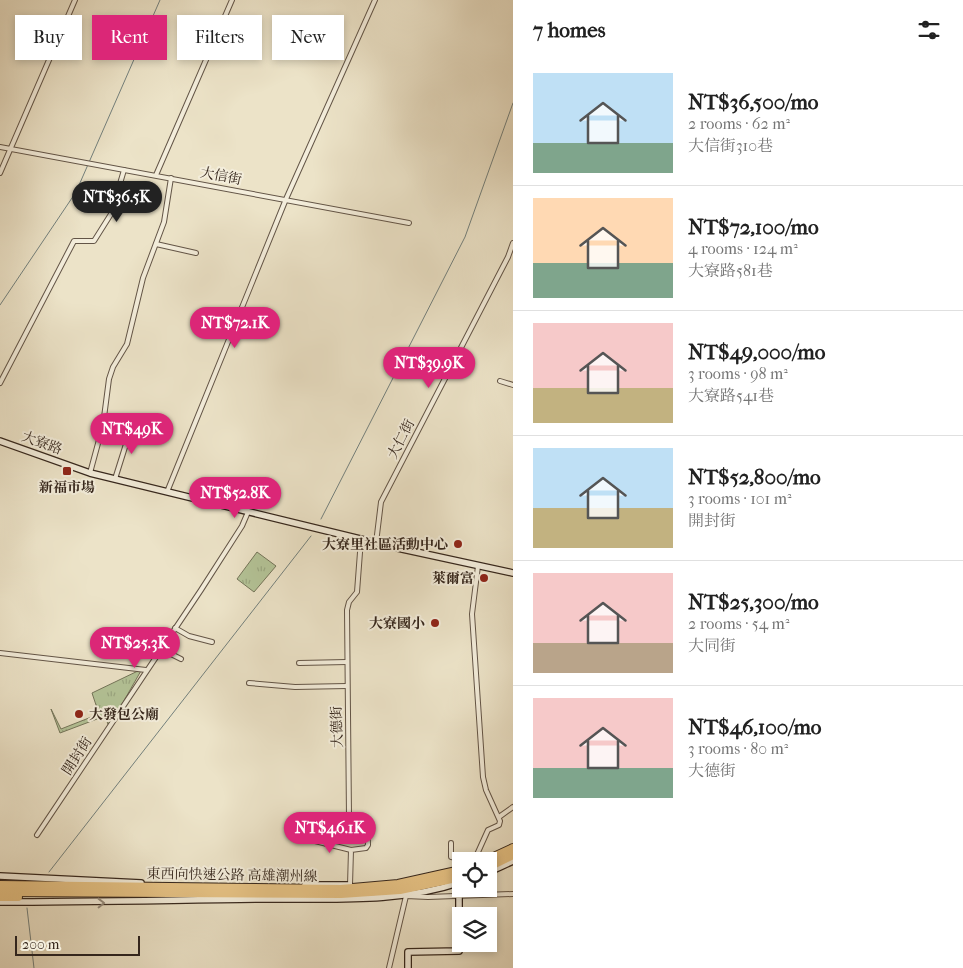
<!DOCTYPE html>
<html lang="en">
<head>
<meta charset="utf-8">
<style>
	:root { --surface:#fff; --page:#f6f6f6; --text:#222; --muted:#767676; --line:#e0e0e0; --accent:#db2777 }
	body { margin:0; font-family:"IM FELL French Canon","Noto Serif TC",serif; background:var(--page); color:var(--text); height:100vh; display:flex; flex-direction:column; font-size:19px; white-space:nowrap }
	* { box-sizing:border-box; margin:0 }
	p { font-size:16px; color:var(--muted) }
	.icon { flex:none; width:28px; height:28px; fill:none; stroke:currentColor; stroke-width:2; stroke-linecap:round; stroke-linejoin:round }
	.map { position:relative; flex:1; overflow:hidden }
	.sheet { display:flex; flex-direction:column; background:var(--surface); width:450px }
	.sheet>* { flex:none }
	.hud { position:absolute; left:15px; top:15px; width:422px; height:45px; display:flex; gap:10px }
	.buttons { position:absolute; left:452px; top:852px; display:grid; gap:10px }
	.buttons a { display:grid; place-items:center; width:45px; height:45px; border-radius:0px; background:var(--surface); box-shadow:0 2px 8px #0003; font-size:25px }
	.scale { position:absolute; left:15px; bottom:12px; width:125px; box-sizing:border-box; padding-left:5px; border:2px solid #35261c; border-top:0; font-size:14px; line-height:18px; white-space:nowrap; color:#35261c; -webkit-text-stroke:4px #f3eddb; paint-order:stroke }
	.price { position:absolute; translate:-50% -42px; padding:0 11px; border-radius:18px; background:var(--accent); color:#fff; font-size:16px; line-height:32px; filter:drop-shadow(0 1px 2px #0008) }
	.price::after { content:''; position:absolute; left:50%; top:30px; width:15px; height:11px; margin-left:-8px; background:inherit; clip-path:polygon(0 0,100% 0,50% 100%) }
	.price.on { background:#222; color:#fff }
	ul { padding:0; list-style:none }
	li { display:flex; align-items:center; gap:15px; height:125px; padding:0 20px }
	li+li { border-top:1px solid var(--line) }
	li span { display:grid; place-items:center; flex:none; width:140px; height:100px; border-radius:0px; color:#555 }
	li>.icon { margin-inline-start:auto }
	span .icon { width:60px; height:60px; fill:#fffc; stroke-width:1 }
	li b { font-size:21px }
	h2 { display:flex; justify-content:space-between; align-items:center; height:60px; padding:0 20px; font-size:21px }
	.tag { padding:0 18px; border-radius:0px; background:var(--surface); box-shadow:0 2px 8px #0003; font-size:18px; line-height:45px }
	.tag.on { background:var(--accent); color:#fff }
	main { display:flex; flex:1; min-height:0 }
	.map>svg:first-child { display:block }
</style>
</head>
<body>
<main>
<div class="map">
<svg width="513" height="968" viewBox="0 0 513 968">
	<defs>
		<pattern id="park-tufts" width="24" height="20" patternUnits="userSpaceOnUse" patternTransform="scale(1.25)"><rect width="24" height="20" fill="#b4c498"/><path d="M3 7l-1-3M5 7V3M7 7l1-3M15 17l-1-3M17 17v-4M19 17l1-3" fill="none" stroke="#9ba882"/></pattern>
	</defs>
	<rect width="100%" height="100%" fill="#ece3c8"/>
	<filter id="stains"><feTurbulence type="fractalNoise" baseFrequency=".004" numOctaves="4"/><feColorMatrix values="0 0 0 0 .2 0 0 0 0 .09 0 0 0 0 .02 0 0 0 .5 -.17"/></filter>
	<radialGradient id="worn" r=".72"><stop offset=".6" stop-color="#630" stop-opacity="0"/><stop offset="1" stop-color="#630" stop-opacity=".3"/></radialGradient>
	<g fill="url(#park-tufts)" stroke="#74755a">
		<path d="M 257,552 L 276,566 L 254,592 L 237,579 Z"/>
		<path d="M 142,669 L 109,727 L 105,716 L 60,733 L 51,709 L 61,729 L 99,714 L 92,693 Z"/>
	</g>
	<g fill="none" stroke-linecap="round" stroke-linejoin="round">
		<g stroke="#73807d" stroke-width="1">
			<path d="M 0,305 L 76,192 L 160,0"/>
			<path d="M 321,519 L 465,237 L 513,103"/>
			<path d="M 49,872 L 311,536"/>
			<path d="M 27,908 L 34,968"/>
		</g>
		<g stroke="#635547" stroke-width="6">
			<g id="street">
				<path d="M 0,147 L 409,223"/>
				<path d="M 0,173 L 75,0"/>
				<path d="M 156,175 L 232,0"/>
				<path d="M 156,244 L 196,253"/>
				<path d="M 500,381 L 513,385"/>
				<path d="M 0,383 L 74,241 L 94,241 L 111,214 L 124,170"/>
				<path d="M 90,473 L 103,425 L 109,379 L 113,367 L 127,344 L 143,278 L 164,222 L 171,178"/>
				<path d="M 115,479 L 132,425"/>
				<path d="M 167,492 L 286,199 L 375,0"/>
				<path d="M 376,543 L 381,502 L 508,257 L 513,243"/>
				<path d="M 175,628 L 189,636 L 212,642"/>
				<path d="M 103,643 L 155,657"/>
				<path d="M 161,649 L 181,659"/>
				<path d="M 0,653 L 146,670"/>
				<path d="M 299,663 L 347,662"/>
				<path d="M 249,683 L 295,687 L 347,686"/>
				<path d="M 499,817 L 513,807"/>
				<path d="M 37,835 L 201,590 L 242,526 L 248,512"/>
				<path d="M 315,841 L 351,850"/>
				<path d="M 451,843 L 451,857 L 473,861"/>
				<path d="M 474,861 L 488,830 L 499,825 L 500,821 L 486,790 L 483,777 L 472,614 L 478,566"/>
				<path d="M 350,885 L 351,850 L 366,848 L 368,845 L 367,821 L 352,820 L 349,817 L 347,610 L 349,602 L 357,592 L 361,539"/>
				<path d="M 389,968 L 406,896 L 428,897 L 513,894"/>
			</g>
		</g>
		<g stroke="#35261c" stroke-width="8">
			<g id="secondary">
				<path d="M 0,441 L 90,473 L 393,547 L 513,573"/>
				<path d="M 474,861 L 489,856"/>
				<path d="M 489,872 L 513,861"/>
				<path d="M 0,876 L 141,883"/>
				<path d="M 305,885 L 349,885"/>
				<path d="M 0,902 C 87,902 174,900 262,899 C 328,898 398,904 461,882"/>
				<path d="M 408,968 L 408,952 L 459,951 L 459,896 L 462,889"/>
			</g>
		</g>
		<g stroke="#35261c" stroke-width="10">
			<g id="highway">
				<path d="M 485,861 L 513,848"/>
				<path d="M 489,867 L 513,855"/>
				<path d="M 0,885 L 341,889 L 398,884 L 461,870"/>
				<path d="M 0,892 L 341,894 L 400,890 L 461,877"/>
				<path d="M 0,897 L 18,897"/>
			</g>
		</g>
		<use href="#street" stroke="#f3eddb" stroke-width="4"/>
		<use href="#secondary" stroke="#f3eddb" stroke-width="5.5"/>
		<use href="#highway" stroke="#e6c284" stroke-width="8"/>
	</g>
	<defs><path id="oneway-chevron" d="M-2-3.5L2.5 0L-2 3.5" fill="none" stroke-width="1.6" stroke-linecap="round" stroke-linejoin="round" transform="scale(1.25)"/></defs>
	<use stroke="#948a7c" href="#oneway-chevron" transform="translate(101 903) rotate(-1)"/>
	<g fill="#8f2418" stroke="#f3eddb" stroke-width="2">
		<rect x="62" y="466" width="10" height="10" rx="2.5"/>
		<circle cx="458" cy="544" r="5"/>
		<circle cx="484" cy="578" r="5"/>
		<circle cx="435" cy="623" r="5"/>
		<circle cx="79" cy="714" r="5"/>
	</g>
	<g text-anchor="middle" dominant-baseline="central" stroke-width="4" stroke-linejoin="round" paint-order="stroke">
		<g font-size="14" fill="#35261c" stroke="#f3eddb">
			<text transform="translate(221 176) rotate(11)">大信街</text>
			<text transform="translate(401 439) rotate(-63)">大仁街</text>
			<text transform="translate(42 443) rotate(20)">大寮路</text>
			<text transform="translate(337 727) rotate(-92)">大德街</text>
			<text transform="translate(77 756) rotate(-57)">開封街</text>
			<text transform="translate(232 875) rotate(1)">東西向快速公路 高雄潮州線</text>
		</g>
		<g font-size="14" font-weight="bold" fill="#35261c" stroke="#f3eddb" text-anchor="end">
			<text x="67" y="487" text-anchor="middle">新福市場</text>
			<text x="448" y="544">大寮里社區活動中心</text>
			<text x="474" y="578">萊爾富</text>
			<text x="425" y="623">大寮國小</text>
			<text x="89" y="714" text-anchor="start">大發包公廟</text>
		</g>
	</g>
	<rect width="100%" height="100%" filter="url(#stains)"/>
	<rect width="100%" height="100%" fill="url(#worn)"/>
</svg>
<div class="buttons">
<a><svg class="icon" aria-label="locate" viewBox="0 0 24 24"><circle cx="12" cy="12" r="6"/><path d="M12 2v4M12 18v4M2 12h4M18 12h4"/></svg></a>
<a><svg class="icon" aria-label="layers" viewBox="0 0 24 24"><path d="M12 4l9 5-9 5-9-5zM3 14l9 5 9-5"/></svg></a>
</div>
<div class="scale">200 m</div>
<b class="price on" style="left:117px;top:223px">NT$36.5K</b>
<b class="price" style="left:235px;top:349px">NT$72.1K</b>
<b class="price" style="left:429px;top:389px">NT$39.9K</b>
<b class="price" style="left:132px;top:455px">NT$49K</b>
<b class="price" style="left:235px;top:519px">NT$52.8K</b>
<b class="price" style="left:135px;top:669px">NT$25.3K</b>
<b class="price" style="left:330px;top:854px">NT$46.1K</b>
<div class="hud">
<a class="tag">Buy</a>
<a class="tag on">Rent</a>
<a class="tag">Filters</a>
<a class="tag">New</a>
</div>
</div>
<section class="sheet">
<h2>7 homes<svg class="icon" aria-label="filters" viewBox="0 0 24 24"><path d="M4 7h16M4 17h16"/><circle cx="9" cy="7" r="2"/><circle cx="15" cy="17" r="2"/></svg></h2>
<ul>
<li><span style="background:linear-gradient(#bfe0f5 70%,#7fa58c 0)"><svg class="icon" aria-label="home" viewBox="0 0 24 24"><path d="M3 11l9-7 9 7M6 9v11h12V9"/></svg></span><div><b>NT$36,500/mo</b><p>2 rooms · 62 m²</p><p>大信街310巷</p></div></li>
<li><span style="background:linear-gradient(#ffd9b3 65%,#7fa58c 0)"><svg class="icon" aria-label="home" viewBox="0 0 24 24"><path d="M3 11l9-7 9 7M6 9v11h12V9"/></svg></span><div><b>NT$72,100/mo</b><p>4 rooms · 124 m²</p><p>大寮路581巷</p></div></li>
<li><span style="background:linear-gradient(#f6c9c9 65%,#c2b280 0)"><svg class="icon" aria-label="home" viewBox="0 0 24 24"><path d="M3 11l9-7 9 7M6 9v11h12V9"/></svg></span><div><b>NT$49,000/mo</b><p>3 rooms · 98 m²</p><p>大寮路541巷</p></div></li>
<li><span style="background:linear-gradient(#bfe0f5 60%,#c2b280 0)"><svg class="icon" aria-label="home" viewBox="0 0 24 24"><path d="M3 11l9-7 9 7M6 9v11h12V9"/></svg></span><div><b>NT$52,800/mo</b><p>3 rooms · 101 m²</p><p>開封街</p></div></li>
<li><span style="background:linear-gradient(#f6c9c9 70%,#b9a48a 0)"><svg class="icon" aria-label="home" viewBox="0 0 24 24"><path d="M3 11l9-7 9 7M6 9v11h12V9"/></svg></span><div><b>NT$25,300/mo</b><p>2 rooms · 54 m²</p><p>大同街</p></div></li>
<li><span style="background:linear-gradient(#f6c9c9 70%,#7fa58c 0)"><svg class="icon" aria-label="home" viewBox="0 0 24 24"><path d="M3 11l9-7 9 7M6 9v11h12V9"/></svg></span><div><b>NT$46,100/mo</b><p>3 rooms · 80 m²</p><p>大德街</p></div></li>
</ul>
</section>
</main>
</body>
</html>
